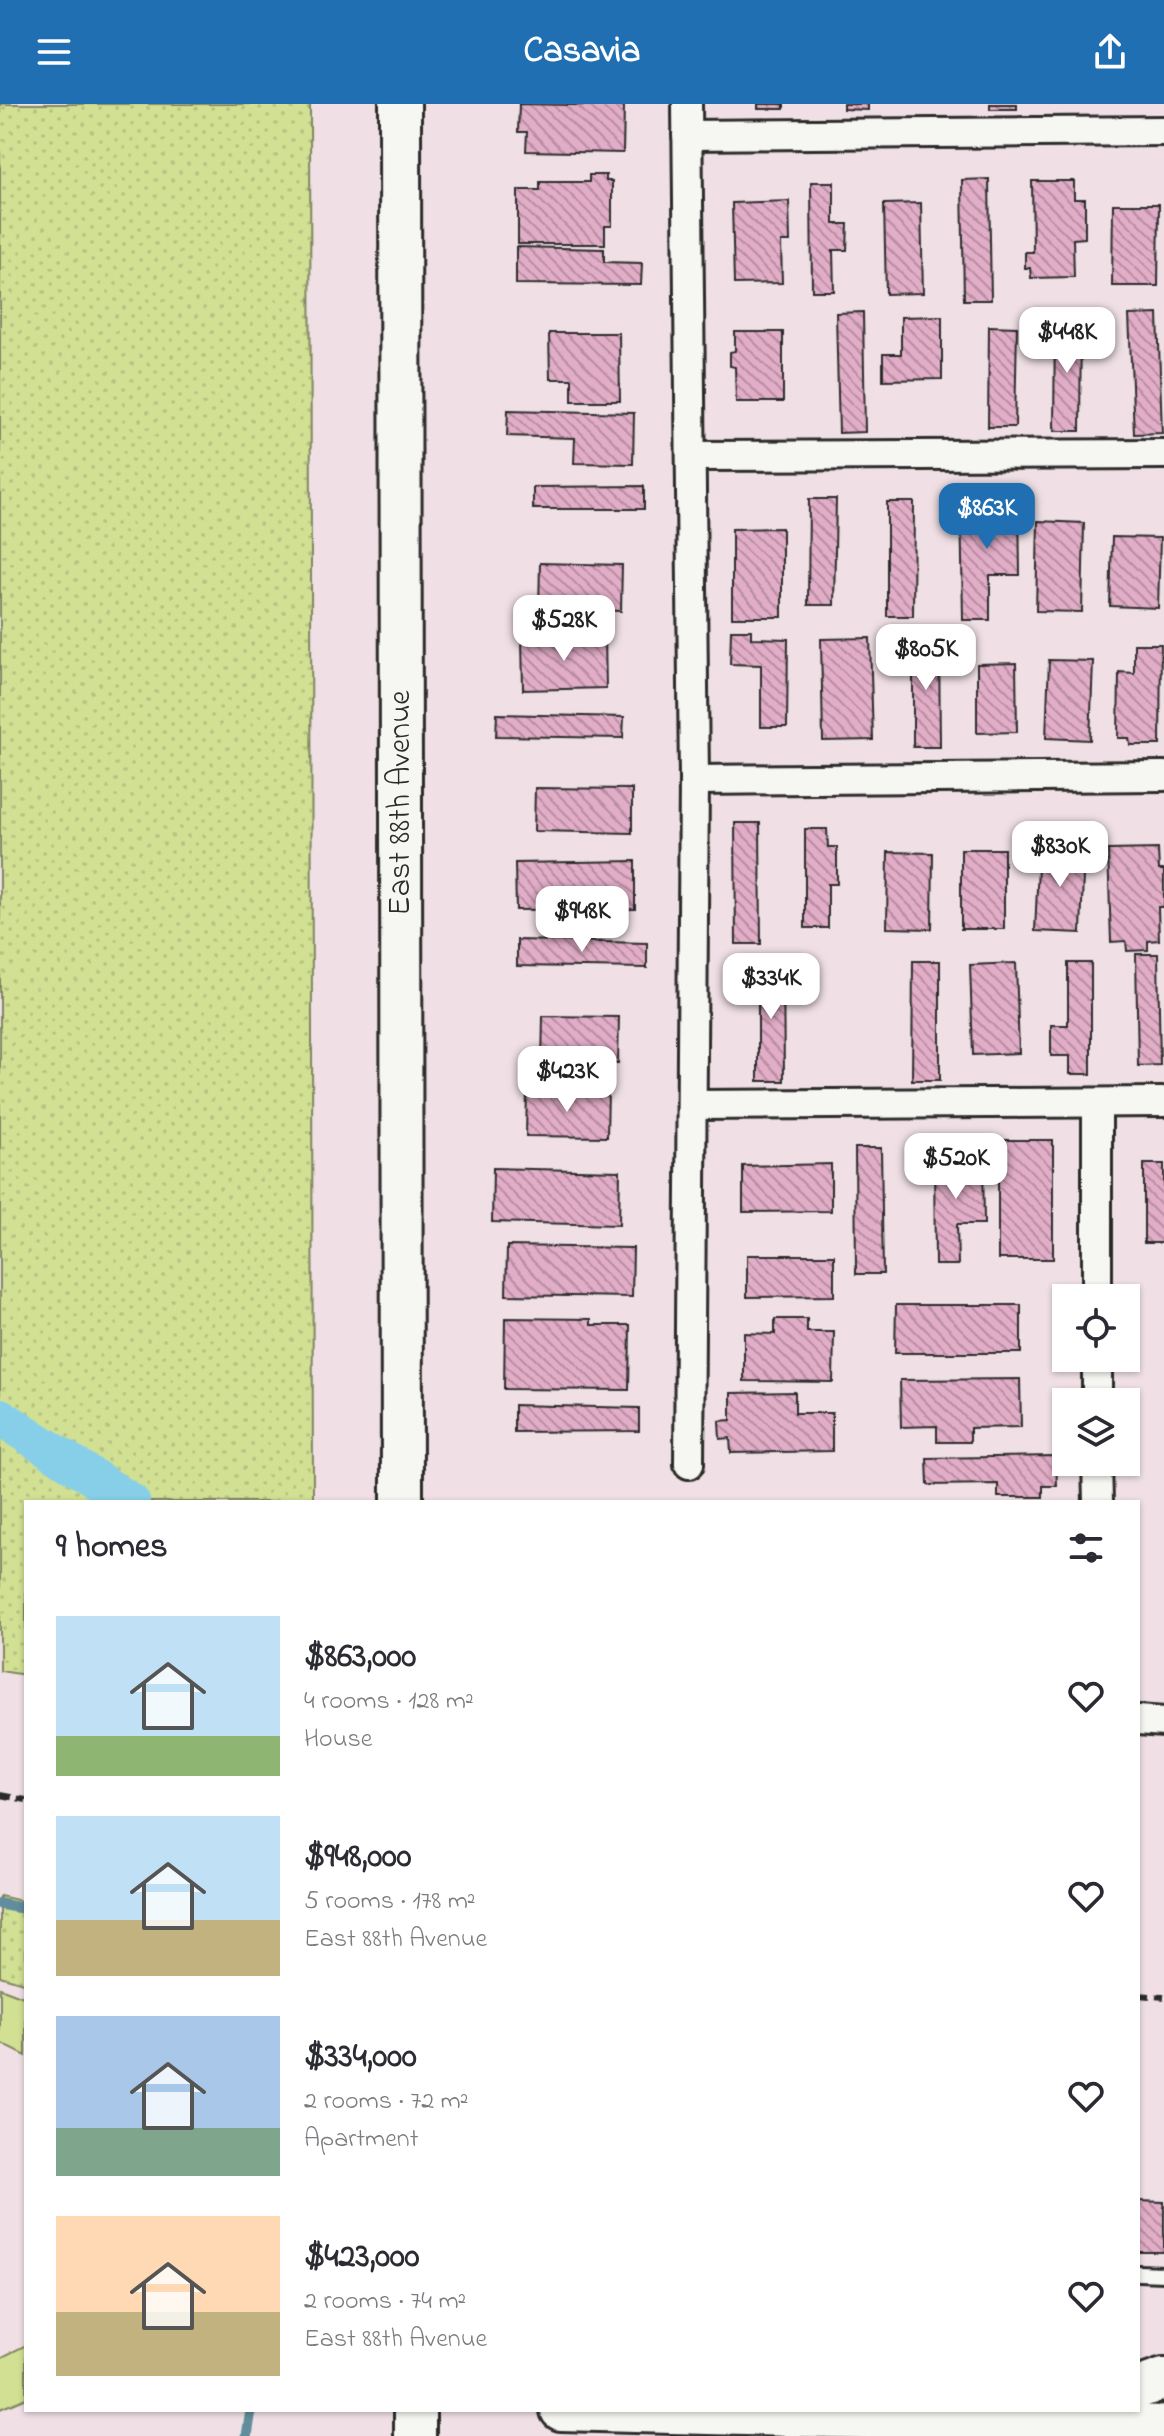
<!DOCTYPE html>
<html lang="en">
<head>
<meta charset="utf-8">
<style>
	:root { --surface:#fff; --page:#f7f7f7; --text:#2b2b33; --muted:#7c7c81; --accent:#1f6fb2 }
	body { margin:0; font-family:"Indie Flower",sans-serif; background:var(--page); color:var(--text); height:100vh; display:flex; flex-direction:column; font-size:30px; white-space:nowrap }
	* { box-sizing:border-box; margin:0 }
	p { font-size:26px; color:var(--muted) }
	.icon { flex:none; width:44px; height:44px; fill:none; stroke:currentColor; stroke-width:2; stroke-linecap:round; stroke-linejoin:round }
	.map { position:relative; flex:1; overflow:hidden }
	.side { position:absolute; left:24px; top:1396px; width:1116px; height:912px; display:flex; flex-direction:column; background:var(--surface); border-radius:0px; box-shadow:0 2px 6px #0004 }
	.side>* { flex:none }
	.tools { position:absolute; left:1052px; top:1180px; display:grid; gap:16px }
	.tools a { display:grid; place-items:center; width:88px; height:88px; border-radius:0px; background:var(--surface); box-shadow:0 2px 6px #0004; font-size:40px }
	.price { position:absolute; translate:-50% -68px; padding:0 18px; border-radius:16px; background:#fff; color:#222; font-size:26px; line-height:52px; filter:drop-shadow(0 2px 4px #0008) }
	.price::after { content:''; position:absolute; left:50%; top:48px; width:24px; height:18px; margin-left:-12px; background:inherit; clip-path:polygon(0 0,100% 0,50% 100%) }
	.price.on { background:var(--accent); color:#fff }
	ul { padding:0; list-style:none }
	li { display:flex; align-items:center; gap:24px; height:200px; padding:0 32px }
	li span { display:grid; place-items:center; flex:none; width:224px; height:160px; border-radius:0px; color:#555 }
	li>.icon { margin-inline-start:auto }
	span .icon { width:96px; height:96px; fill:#fffc; stroke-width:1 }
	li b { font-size:34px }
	h2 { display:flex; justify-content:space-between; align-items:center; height:96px; padding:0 32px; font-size:34px }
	header { display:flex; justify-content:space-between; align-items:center; height:104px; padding:0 32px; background:var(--accent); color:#fff; font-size:36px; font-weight:800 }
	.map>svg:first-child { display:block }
</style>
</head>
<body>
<header><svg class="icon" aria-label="menu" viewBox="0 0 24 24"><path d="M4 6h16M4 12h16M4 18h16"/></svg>Casavia<svg class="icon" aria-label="share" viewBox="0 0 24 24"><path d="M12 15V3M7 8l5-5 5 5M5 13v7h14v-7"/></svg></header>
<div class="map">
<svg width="1164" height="2332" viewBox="0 0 1164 2332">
	<defs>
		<pattern id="grass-dots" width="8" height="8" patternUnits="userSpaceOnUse" patternTransform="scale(2)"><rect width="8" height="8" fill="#d1e093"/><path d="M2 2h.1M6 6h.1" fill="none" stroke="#b4c07f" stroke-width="1.8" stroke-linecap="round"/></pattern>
		<pattern id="building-back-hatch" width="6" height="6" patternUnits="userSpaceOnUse" patternTransform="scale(2)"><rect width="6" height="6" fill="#e2adc7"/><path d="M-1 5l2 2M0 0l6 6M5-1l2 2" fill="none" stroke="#b78da2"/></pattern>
	</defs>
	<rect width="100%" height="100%" fill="#f0e0e5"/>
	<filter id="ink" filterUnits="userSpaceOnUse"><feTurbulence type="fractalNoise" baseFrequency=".0125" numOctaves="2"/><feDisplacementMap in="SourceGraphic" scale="16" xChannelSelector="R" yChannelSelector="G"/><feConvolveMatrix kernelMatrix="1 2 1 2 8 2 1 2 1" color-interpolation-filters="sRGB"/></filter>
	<g filter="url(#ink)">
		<g fill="url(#grass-dots)" stroke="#7e865f" stroke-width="2">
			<path d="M 0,0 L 310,0 L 313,1398 L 26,1398 L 26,1571 L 0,1567 Z"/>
			<path d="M 0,1792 L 26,1798 L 26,1880 L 0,1872 Z"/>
		</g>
		<g fill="#d1e093" stroke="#7e865f" stroke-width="2">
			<path d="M 0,1884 L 26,1894 L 26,1952 L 0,1939 Z"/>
			<path d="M 26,2241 L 26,2294 L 0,2305 L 0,2254 Z"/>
		</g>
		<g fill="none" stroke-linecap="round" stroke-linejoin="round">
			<g stroke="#628d9c" stroke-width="11">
				<path d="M 0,1800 L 26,1805"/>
				<path d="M 247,2332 L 251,2306"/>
			</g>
			<path stroke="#87cfe8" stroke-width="38" d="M 0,1313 L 131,1398"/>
		</g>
		<g fill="url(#building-back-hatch)" stroke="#2b2b2b" stroke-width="2">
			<path d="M 519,0 L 624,2 L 623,49 L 526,47 L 527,28 L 518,28 Z"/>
			<rect x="758" y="0" width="26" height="5"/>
			<path d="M 843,0 L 868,0 L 868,6 L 843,5 Z"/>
			<rect x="990" y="0" width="27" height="5"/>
			<path d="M 589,71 L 606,71 L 606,77 L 612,77 L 612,122 L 605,122 L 605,140 L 518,140 L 518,86 L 540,86 L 540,78 L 589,78 Z"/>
			<path d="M 989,75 L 991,196 L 964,196 L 962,76 Z"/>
			<path d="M 1032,77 L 1074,77 L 1074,95 L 1085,95 L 1085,134 L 1073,135 L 1074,173 L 1031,174 L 1030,164 L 1025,164 L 1025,148 L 1033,148 Z"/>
			<path d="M 811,78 L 834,78 L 834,120 L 848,120 L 847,146 L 833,146 L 834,187 L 812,187 Z"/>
			<path d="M 789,97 L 790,138 L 781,138 L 782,179 L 734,180 L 732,99 Z"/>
			<path d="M 921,99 L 923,189 L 886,190 L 884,100 Z"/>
			<path d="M 1113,100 L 1159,100 L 1158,182 L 1112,182 Z"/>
			<path d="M 516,143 L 604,145 L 604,158 L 642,159 L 641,181 L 516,180 Z"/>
			<path d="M 863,208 L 865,328 L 839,329 L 836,209 Z"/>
			<path d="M 1158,210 L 1162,329 L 1134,330 L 1129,211 Z"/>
			<path d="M 942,212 L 942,275 L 883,276 L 883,250 L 901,250 L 901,213 Z"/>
			<path d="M 1055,215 L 1081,216 L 1080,327 L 1054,327 Z"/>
			<path d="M 989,222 L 1017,223 L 1015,323 L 988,323 Z"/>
			<path d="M 735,228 L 783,228 L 783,298 L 736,298 L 735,263 L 730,262 L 730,248 L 735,247 Z"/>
			<path d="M 549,229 L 619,229 L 620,297 L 572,297 L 572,275 L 550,275 Z"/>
			<path d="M 508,306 L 634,309 L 633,360 L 574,359 L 575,334 L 507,332 Z"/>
			<path d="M 644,382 L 644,405 L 533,405 L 533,383 Z"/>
			<path d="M 809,395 L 836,395 L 834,501 L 808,501 Z"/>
			<path d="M 961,396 L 1019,396 L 1020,471 L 990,471 L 990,516 L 963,516 Z"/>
			<path d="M 887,398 L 914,398 L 913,512 L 887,512 Z"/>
			<path d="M 1038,417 L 1084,419 L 1082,508 L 1036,507 Z"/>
			<path d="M 782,424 L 782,513 L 732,513 L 732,425 Z"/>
			<path d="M 1112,433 L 1160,434 L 1158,504 L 1110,502 Z"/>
			<path d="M 540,459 L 622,461 L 621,507 L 539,505 Z"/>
			<path d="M 731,526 L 751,526 L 751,534 L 788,535 L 787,623 L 761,623 L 761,561 L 730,560 Z"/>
			<path d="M 605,532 L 606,584 L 523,586 L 522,534 Z"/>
			<path d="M 913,532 L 939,532 L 940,643 L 913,643 Z"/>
			<path d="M 870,534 L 873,636 L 823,637 L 821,535 Z"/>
			<path d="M 1134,540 L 1161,540 L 1160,641 L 1130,641 L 1129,634 L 1118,634 L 1119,568 L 1134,569 Z"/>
			<path d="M 1049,556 L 1093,557 L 1090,636 L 1046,634 Z"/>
			<path d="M 1016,559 L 1017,628 L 977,629 L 977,560 Z"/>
			<path d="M 497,610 L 624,613 L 623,634 L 496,632 Z"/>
			<path d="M 535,684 L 632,685 L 632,729 L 534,727 Z"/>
			<path d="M 735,719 L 760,719 L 761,840 L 736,840 Z"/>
			<path d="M 805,725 L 827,725 L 828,743 L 837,743 L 837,780 L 828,780 L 828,824 L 805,824 Z"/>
			<path d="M 1039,741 L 1084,742 L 1081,829 L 1035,827 Z"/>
			<rect x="961" y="745" width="43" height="80"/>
			<path d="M 1158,745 L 1159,766 L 1164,766 L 1164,803 L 1158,803 L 1159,836 L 1148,837 L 1148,846 L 1127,847 L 1126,837 L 1111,838 L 1108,746 Z"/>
			<path d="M 888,748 L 933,749 L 932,825 L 887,824 Z"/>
			<path d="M 635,757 L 635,805 L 516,806 L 515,759 Z"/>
			<path d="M 517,836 L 647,839 L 647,864 L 517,862 Z"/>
			<path d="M 1136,850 L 1158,850 L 1160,961 L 1138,962 Z"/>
			<path d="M 758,857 L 783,857 L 784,977 L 758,977 Z"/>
			<path d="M 913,857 L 940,857 L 940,976 L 912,976 Z"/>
			<path d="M 1016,859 L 1019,949 L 973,951 L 970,861 Z"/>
			<path d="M 1068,859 L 1091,859 L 1091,970 L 1070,970 L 1070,952 L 1051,952 L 1051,921 L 1068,921 Z"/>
			<path d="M 543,912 L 619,913 L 618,959 L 542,958 Z"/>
			<path d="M 527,986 L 608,987 L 607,1033 L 526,1032 Z"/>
			<rect x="998" y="1036" width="55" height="119"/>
			<path d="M 855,1044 L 881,1044 L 883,1170 L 856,1170 Z"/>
			<path d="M 934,1051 L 983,1051 L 984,1120 L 957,1120 L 958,1161 L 935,1161 Z"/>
			<path d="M 831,1060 L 831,1107 L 743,1108 L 743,1062 Z"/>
			<rect x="1144" y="1060" width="20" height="79"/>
			<path d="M 493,1064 L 620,1067 L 619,1121 L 492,1118 Z"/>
			<path d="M 507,1142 L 633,1144 L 632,1193 L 506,1191 Z"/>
			<path d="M 747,1151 L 834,1151 L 834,1192 L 747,1193 Z"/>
			<path d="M 896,1201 L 1021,1201 L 1021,1249 L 895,1249 Z"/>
			<path d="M 505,1214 L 591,1215 L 591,1221 L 630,1221 L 629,1286 L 504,1285 Z"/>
			<path d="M 775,1215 L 807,1215 L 807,1228 L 834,1228 L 833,1278 L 744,1277 L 744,1229 L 775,1230 Z"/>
			<path d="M 1020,1275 L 1021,1323 L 970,1324 L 970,1338 L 937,1338 L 937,1322 L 901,1323 L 900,1276 Z"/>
			<path d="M 795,1288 L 795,1309 L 832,1309 L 832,1347 L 731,1349 L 730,1334 L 720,1335 L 719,1317 L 731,1316 L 731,1289 Z"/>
			<path d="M 514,1301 L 639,1304 L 639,1327 L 514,1328 Z"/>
			<path d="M 1056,1352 L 1057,1382 L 1043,1382 L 1043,1393 L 998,1393 L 998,1380 L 928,1381 L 927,1354 Z"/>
			<path d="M 1138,2097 L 1164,2098 L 1164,2148 L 1138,2148 Z"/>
		</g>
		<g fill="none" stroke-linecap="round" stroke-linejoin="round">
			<g stroke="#2b2b2b" stroke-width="20">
				<path id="service" d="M 1138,2169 L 1164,2170"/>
			</g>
			<g stroke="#2b2b2b" stroke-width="34">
				<g id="minor">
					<path d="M 687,0 L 694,676 L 689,1360"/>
					<path d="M 687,31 L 1164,27"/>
					<path d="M 691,352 L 1164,350"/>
					<path d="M 694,676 L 1164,672"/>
					<path d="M 693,1001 L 1164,998"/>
					<path d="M 1097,1001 L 1097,1194"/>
					<path d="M 1097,1254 L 1097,1298"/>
					<path d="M 1097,1358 L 1098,1398"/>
					<path d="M 1138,1616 L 1164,1618"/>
				</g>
			</g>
			<g stroke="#2b2b2b" stroke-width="46">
				<g id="secondary">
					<path d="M 400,0 L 402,1398"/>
					<path d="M 1138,2284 L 1164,2275"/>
					<path d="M 415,2306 L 415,2332"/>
					<path d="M 561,2306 L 1164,2322"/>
				</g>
			</g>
			<use href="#service" stroke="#f6f6f2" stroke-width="14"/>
			<use href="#minor" stroke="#f6f6f2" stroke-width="28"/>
			<use href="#secondary" stroke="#f6f6f2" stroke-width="40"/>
			<g stroke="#2b2b2b" stroke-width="6" stroke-dasharray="12 6" stroke-linecap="butt">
				<path d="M 0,1691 L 26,1696"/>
				<path d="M 1138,1891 L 1164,1893"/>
			</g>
		</g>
	</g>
	<g text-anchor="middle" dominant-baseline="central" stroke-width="7" stroke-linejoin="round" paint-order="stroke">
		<g font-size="32" fill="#2b2b2b" stroke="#f6f6f2">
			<text transform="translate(401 699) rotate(-90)">East 88th Avenue</text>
		</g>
	</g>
</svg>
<div class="tools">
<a><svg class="icon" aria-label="locate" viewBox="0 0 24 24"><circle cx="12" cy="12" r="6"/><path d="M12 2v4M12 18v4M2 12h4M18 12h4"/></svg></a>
<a><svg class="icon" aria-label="layers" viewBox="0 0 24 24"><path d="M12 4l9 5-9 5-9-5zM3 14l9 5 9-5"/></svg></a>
</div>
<b class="price" style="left:1067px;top:271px">$448K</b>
<b class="price on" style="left:987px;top:447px">$863K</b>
<b class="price" style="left:564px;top:559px">$528K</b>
<b class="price" style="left:926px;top:588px">$805K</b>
<b class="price" style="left:1060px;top:785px">$830K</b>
<b class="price" style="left:582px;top:850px">$948K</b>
<b class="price" style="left:771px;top:917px">$334K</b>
<b class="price" style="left:567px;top:1010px">$423K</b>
<b class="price" style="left:956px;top:1097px">$520K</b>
<section class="side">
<h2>9 homes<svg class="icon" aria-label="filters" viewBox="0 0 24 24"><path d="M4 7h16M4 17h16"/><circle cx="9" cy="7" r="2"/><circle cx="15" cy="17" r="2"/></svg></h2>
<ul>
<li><span style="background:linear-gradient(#bfe0f5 75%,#8fb573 0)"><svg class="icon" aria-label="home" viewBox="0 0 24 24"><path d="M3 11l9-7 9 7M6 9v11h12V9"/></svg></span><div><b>$863,000</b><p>4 rooms · 128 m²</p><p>House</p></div><svg class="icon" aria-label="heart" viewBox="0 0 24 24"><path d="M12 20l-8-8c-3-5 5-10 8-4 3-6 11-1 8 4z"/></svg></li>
<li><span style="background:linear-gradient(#bfe0f5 65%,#c2b280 0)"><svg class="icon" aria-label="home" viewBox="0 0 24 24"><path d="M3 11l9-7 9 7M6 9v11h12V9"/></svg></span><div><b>$948,000</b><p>5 rooms · 178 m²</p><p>East 88th Avenue</p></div><svg class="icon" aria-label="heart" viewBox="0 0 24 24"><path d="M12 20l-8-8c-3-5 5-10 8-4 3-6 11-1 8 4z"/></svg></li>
<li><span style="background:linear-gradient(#a9c7e8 70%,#7fa58c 0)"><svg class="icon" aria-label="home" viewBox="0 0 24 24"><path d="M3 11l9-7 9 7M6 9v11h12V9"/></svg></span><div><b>$334,000</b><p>2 rooms · 72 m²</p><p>Apartment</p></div><svg class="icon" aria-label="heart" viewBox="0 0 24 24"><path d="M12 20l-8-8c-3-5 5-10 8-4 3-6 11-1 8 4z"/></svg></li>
<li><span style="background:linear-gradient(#ffd9b3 60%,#c2b280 0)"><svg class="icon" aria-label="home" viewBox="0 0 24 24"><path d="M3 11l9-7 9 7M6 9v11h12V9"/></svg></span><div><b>$423,000</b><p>2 rooms · 74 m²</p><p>East 88th Avenue</p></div><svg class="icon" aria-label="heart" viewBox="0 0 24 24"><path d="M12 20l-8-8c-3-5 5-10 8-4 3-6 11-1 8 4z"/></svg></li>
</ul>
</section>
</div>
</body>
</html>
